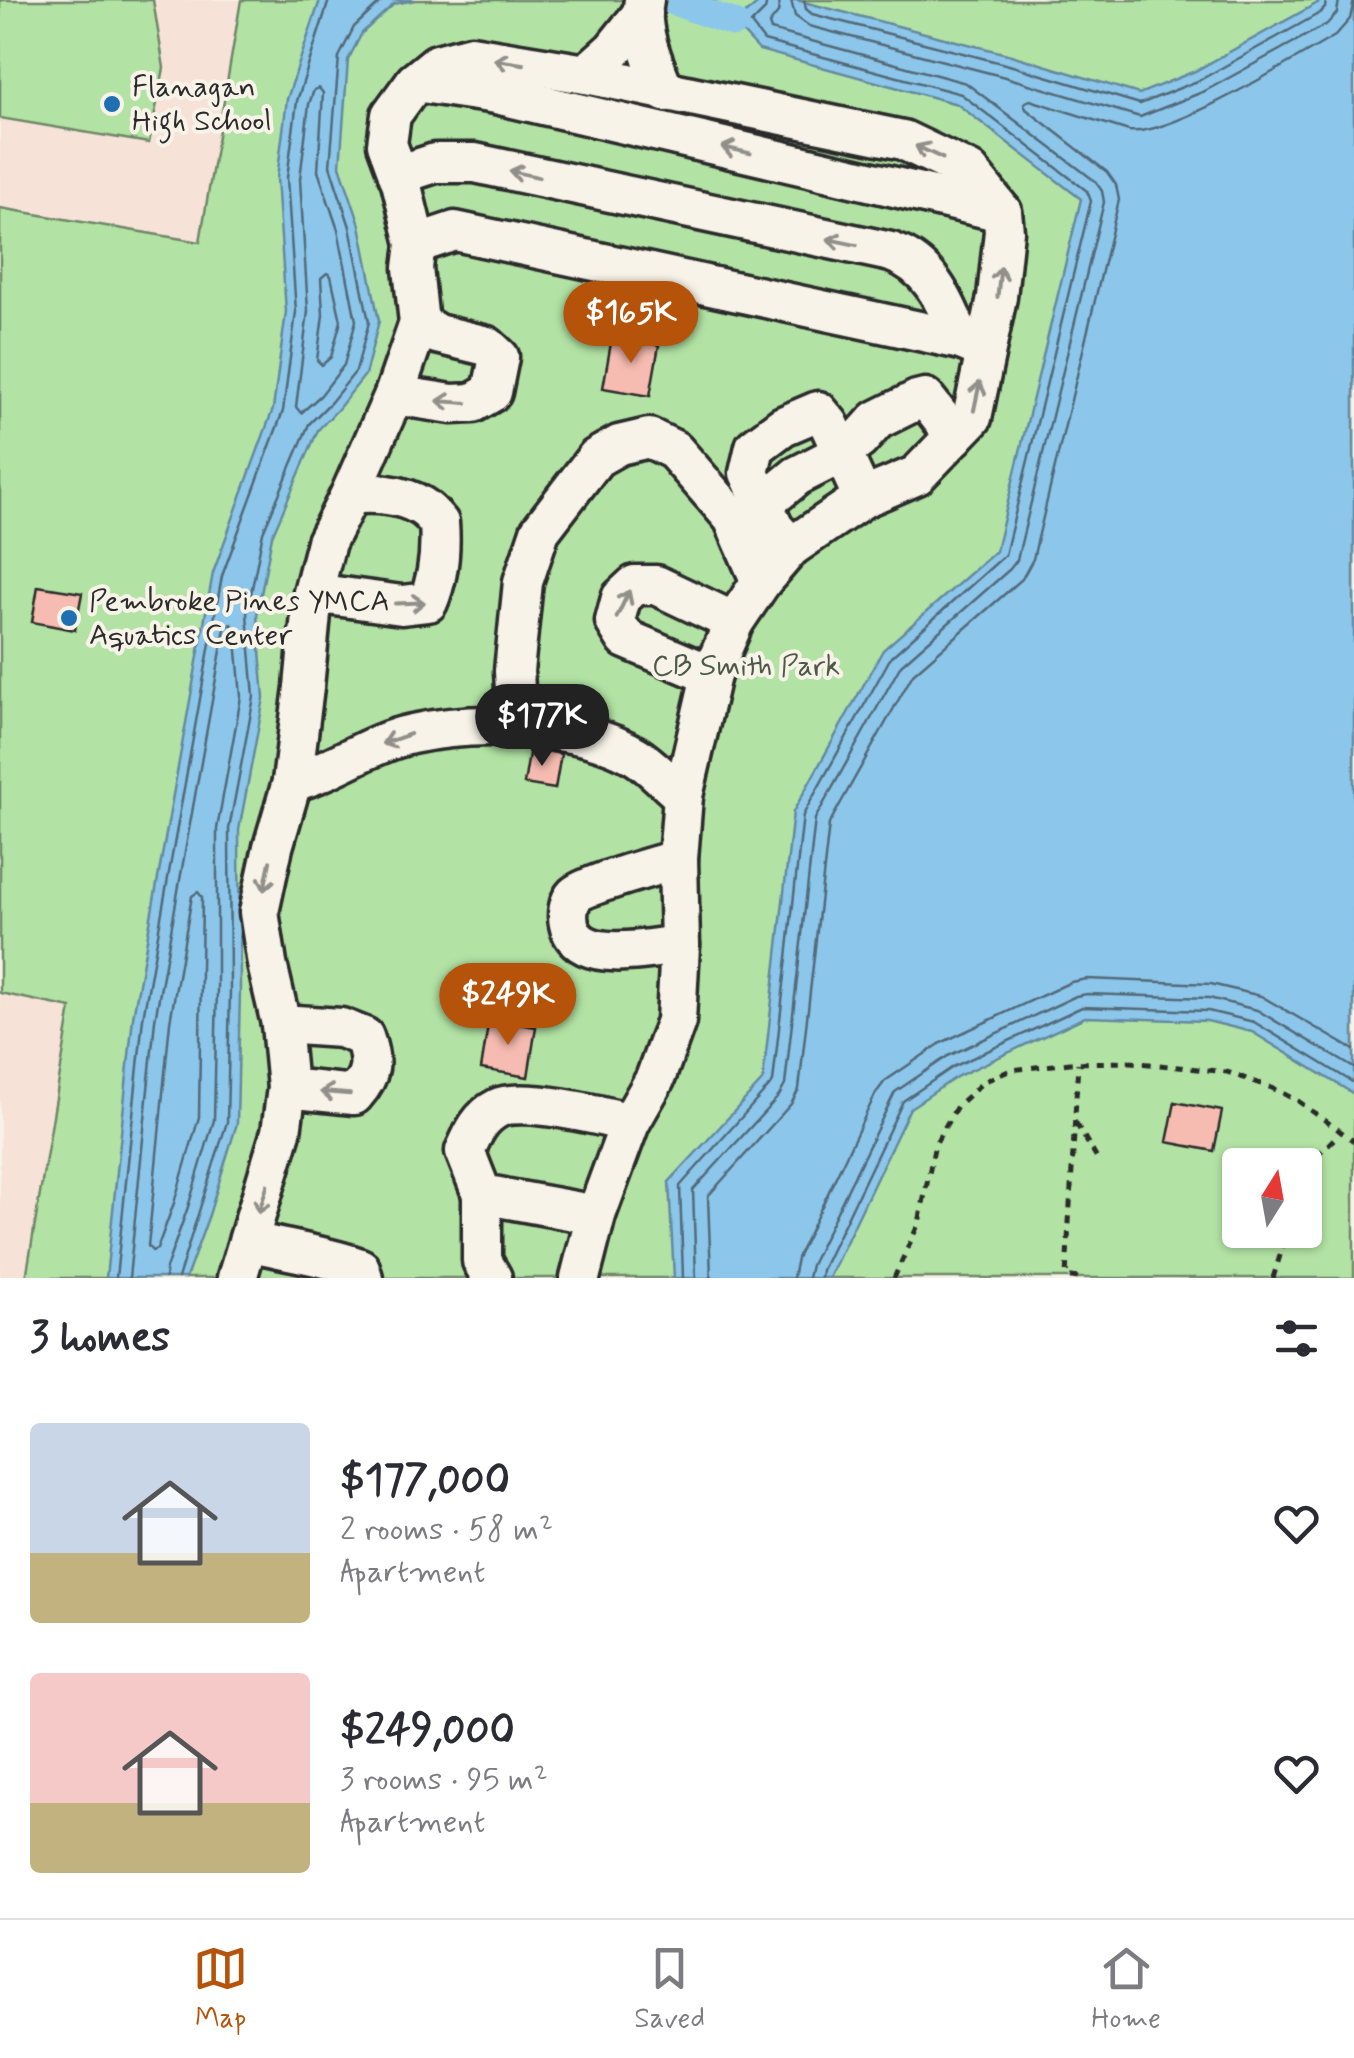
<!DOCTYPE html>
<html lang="en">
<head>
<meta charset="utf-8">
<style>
	:root { --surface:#fff; --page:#f7f7f7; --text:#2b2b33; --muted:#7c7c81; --line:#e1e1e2; --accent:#b45309 }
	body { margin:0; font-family:Mynerve,sans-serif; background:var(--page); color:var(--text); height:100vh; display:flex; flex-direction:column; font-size:38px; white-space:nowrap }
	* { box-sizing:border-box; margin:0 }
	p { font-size:32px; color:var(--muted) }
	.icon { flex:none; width:55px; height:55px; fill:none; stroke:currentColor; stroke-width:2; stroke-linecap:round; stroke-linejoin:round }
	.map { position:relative; height:1278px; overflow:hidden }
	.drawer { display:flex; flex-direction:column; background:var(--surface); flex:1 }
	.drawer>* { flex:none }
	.needle { width:65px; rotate:11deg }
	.buttons { position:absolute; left:1222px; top:1148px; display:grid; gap:20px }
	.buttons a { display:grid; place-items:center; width:100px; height:100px; border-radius:10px; background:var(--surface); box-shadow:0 2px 8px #0004; font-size:50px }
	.price { position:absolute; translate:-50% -85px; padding:0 22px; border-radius:35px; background:var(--accent); color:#fff; font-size:32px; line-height:65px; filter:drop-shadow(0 2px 5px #0008) }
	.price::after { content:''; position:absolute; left:50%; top:60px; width:30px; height:22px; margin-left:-15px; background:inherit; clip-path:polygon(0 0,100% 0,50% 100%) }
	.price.on { background:#222; color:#fff }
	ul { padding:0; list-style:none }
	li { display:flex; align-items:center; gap:30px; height:250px; padding:0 30px }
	li span { display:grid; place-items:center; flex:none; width:280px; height:200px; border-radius:10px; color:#555 }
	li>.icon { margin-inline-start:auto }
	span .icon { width:120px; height:120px; fill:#fffc; stroke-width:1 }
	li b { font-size:42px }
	h2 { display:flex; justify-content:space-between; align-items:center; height:120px; padding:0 30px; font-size:42px }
	.dock { display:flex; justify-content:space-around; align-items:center; height:140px; border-top:2px solid var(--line); background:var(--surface); font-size:28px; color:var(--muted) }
	.dock a { display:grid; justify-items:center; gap:5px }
	.dock .on { color:var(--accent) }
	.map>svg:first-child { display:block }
</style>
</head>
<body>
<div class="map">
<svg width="1354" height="1278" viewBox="0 0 1354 1278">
	<rect width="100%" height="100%" fill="#f7f3e8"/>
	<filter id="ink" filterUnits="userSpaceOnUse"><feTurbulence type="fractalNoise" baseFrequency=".01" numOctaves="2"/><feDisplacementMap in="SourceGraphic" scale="20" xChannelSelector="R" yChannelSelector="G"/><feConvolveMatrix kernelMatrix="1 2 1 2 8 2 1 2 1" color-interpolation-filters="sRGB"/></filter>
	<g filter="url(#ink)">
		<g fill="#f7e2d8">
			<path d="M 0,0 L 241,0 L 200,243 L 0,208 Z"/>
			<path d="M 0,993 L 72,1007 L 26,1278 L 0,1278 Z"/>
		</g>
		<g fill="#b2e3a4" stroke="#6e8768" stroke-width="2.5" fill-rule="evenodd">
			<path d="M 0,0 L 153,0 L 164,68 L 149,143 L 0,118 Z"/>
			<path d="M 241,0 L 1354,0 L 1354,1278 L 26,1278 L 71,1008 L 0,993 L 0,208 L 200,242 ZM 1240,1165 L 1305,1165 L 1305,1230 L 1240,1230 Z"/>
		</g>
		<g fill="#8cc7eb" stroke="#65899e" stroke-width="2.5">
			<path d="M 320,0 L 415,0 L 394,4 L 362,33 L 348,60 L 340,166 L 360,225 L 379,321 L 365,375 L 338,409 L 318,430 L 272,536 L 257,615 L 264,698 L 239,830 L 240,990 L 237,1123 L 209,1215 L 186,1278 L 106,1278 L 133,1017 L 213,573 L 273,409 L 286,312 L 277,178 L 287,99 Z"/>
			<path d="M 762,0 L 796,0 L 1011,55 L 1139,94 L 1195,71 L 1323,0 L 1354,0 L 1354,1094 L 1252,1032 L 1207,1021 L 1085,1017 L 958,1076 L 910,1108 L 829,1278 L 674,1278 L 669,1182 L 763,1080 L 793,812 L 883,650 L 996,551 L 1081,199 L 957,104 L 759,50 L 734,23 Z"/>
		</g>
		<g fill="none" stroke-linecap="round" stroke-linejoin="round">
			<g stroke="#526978" stroke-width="2.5">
				<path d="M 791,0 L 795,16 L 809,26 L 1005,77 L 1140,117 L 1205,91 L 1327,24 L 1337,13 L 1339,0"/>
				<path d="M 804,0 L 806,9 L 812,14 L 1009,65 L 1140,104 L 1200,80 L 1320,13 L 1325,8 L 1326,0"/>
				<path d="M 319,88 L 323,93 L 318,171 L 338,230 L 356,321 L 344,365 L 321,395 L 301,413 L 296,407 L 308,311 L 300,179 L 309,104 L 314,90 Z"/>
				<path d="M 327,273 L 331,276 L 341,321 L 331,357 L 322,365 L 317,360 L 323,315 L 321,278 Z"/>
				<path d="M 198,892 L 202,897 L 199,1117 L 174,1203 L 157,1249 L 152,1251 L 148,1246 L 170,1022 L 192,896 Z"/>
				<path d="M 116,1278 L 143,1018 L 222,576 L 283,411 L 296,312 L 287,178 L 297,101 L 329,0"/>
				<path d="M 129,1278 L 155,1020 L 225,628 L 231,624 L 235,628 L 241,697 L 217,829 L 217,989 L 214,1120 L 188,1207 L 166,1268 L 165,1278"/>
				<path d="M 178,1278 L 227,1122 L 230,990 L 229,829 L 254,697 L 247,614 L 263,532 L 309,424 L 331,402 L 356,371 L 369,322 L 350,227 L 330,166 L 339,57 L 354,27 L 383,0"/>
				<path d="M 683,1278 L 680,1186 L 773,1082 L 803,815 L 891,657 L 1005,555 L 1091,201 L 1087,191 L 961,94 L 764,41 L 751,24 L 765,10 L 767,0"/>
				<path d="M 696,1278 L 693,1190 L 779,1096 L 785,1085 L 815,819 L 901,665 L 1010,569 L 1017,560 L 1104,202 L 1102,191 L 1095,181 L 966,83 L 771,30 L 769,24 L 778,13 L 780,0"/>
				<path d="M 711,1278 L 708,1196 L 791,1104 L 799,1089 L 829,824 L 913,674 L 1022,579 L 1033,559 L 1119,200 L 1116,185 L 1107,172 L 1026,109 L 1024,103 L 1030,100 L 1129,131 C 1170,137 1294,59 1335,36 L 1350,19 L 1354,0"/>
				<path d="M 793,1278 L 797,1258 L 876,1093 L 885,1081 L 941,1043 L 1071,982 L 1087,979 L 1211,984 L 1261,996 L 1354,1050"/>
				<path d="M 808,1278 L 811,1265 L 895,1092 L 948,1056 L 1076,996 L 1087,994 L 1209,998 L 1257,1010 L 1354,1068"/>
				<path d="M 821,1278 L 822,1270 L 903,1101 L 953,1067 L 1082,1007 L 1208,1011 L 1254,1022 L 1354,1083"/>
			</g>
			<path stroke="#8cc7eb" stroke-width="28" d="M 670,0 L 734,23"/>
		</g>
		<g fill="#f7bcb1" stroke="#2b2b2b" stroke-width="2.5">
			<path d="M 612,337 L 659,345 L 650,396 L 603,388 Z"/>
			<path d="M 38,586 L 82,593 L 75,630 L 32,622 Z"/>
			<path d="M 530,748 L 561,754 L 555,789 L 524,784 Z"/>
			<path d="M 489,1019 L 536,1027 L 528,1077 L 481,1069 Z"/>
			<path d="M 1175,1102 L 1222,1111 L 1214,1151 L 1167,1142 Z"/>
		</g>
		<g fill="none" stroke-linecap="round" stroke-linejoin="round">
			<g stroke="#2b2b2b" stroke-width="45">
				<g id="minor">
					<path d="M 644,0 C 638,30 654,64 665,92"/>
					<path d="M 586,74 L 613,50 L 641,15"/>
					<path d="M 415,82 L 496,94 L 1002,212"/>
					<path d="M 398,175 L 435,163 L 475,163 L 891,252 C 932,266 945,303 961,340"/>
					<path d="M 416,244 L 455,231 L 961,340 L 980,348"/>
					<path d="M 394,395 L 452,404 L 473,403 L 492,392 L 499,357 L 487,346 L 437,334 L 419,323"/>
					<path d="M 763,504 L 797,476 L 842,453 L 859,440 L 877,420 L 917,400 L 925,398 L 955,436"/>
					<path d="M 791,547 L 774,528 L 749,473 L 755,447 L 783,426 L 818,411 L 829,424 L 863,498"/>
					<path d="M 313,593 L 402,605 L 428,602 C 439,576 441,550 439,523 C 434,517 428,510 421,506 C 401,494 373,492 350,495"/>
					<path d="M 711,675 L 626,639 L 615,621 L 621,598 L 635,585 L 656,585 L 734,622"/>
					<path d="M 517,726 L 514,671 L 523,582 L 540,531 L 596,458 L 619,445 L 649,438 L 674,450 L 733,518 L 761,582"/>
					<path d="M 292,782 C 334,771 369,743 412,734 C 475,720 580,723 636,756 C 652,766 668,784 683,796"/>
					<path d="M 678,859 C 660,865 585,885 575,895 C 568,902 567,915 569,924 C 578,966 648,948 680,945"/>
					<path d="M 281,1024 L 341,1028 L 364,1037 C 373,1062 372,1075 354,1095 L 287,1088"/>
					<path d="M 482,1194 L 482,1261 L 492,1278"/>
					<path d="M 596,1215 L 482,1194 L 465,1151 C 473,1133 480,1117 498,1108 C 520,1096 604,1116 630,1123"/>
					<path d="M 250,1241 C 286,1251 325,1255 360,1268 L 363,1278"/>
					<path d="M 237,1278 L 281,1132 L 287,1088 L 281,1024 L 267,964 L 259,912 L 273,847 L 292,782 L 304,687 L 313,593 L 326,542 L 350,495 L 394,395 L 419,323 L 413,268 L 416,244 L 401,182 L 387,144 L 391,115 L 415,82 L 437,64 L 471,55 L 586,74 L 903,140 L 970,172 L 1002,212 L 1004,231 L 997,297 L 972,418 L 917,475 L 863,498 L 791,547 L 761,582 L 734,622 L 711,675 L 683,796 L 678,859 L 680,945 L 676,1021 L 655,1079 L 630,1123 L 596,1215 L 580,1278"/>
				</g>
			</g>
			<g stroke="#2b2b2b" stroke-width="5" stroke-dasharray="8 8" stroke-linecap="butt">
				<path d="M 1076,1123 L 1100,1164"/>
				<path d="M 1305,1167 L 1341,1132"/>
				<path d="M 894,1278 L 919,1223 L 935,1144 L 957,1106 L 983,1082 L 1011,1070 L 1070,1063 L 1130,1062 L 1227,1072 L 1272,1088 L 1298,1101 L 1354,1141"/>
				<path d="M 1078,1278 L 1066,1276 L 1078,1063"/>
				<path d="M 1273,1278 L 1288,1230"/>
			</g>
			<use href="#minor" stroke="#f7f3e8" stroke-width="38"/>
		</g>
		<defs><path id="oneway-shaft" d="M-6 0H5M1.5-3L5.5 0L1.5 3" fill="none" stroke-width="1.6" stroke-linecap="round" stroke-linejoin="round" transform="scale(2.5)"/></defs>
		<g stroke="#918f8a">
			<use href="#oneway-shaft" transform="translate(509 62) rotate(-171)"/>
			<use href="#oneway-shaft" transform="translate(736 150) rotate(-167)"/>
			<use href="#oneway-shaft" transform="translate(929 152) rotate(-155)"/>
			<use href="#oneway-shaft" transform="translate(524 174) rotate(-168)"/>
			<use href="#oneway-shaft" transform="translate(842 242) rotate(-168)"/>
			<use href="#oneway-shaft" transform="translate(999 282) rotate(-84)"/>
			<use href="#oneway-shaft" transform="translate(977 396) rotate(-78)"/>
			<use href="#oneway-shaft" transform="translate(452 402) rotate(-176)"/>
			<use href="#oneway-shaft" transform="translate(410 603) rotate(-2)"/>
			<use href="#oneway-shaft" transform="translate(623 604) rotate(-65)"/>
			<use href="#oneway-shaft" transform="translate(396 739) rotate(161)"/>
			<use href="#oneway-shaft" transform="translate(267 876) rotate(102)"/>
			<use href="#oneway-shaft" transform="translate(335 1093) rotate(-175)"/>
			<use href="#oneway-shaft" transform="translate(263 1199) rotate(107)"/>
		</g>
	</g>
	<g fill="#1f6fb2" stroke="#f7f3e8" stroke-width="4">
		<circle cx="112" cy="104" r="10"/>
		<circle cx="69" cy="618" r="10"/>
	</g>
	<g text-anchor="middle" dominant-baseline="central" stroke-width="8" stroke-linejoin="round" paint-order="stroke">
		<g font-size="30" fill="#2b2b2b" stroke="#f7f3e8" text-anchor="start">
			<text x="132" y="87">Flanagan<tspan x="132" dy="34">High School</tspan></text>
			<text x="89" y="601">Pembroke Pines YMCA<tspan x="89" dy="34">Aquatics Center</tspan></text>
		</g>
		<g font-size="30" fill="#4d5949" stroke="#f7f3e8">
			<text x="746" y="666">CB Smith Park</text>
		</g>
	</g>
</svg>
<div class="buttons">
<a><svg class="needle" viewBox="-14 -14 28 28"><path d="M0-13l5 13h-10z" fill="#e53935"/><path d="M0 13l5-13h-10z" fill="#7c7c81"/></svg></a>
</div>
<b class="price" style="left:631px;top:366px">$165K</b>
<b class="price on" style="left:542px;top:769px">$177K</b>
<b class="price" style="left:508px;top:1048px">$249K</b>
</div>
<section class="drawer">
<h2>3 homes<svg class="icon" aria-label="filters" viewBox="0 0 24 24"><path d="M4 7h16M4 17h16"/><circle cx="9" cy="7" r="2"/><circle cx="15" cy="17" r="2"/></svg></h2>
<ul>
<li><span style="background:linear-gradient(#c9d6e8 65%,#c2b280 0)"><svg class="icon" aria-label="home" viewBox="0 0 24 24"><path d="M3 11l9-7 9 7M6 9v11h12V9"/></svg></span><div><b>$177,000</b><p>2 rooms · 58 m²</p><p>Apartment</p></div><svg class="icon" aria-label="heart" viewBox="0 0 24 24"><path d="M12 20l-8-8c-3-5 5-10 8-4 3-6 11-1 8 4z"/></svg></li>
<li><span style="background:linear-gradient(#f6c9c9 65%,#c2b280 0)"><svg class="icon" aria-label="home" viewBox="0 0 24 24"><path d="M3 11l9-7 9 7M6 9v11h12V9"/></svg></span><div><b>$249,000</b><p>3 rooms · 95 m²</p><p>Apartment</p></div><svg class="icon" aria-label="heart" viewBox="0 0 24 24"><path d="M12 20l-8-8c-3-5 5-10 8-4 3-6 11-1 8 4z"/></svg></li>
</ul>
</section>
<nav class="dock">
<a class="on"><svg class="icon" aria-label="map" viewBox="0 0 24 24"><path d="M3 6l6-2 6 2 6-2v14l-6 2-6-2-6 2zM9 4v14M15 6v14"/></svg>Map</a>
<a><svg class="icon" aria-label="saved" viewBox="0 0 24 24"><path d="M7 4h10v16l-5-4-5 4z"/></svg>Saved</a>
<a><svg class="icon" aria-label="home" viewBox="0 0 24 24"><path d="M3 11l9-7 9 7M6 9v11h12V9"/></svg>Home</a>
</nav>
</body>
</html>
